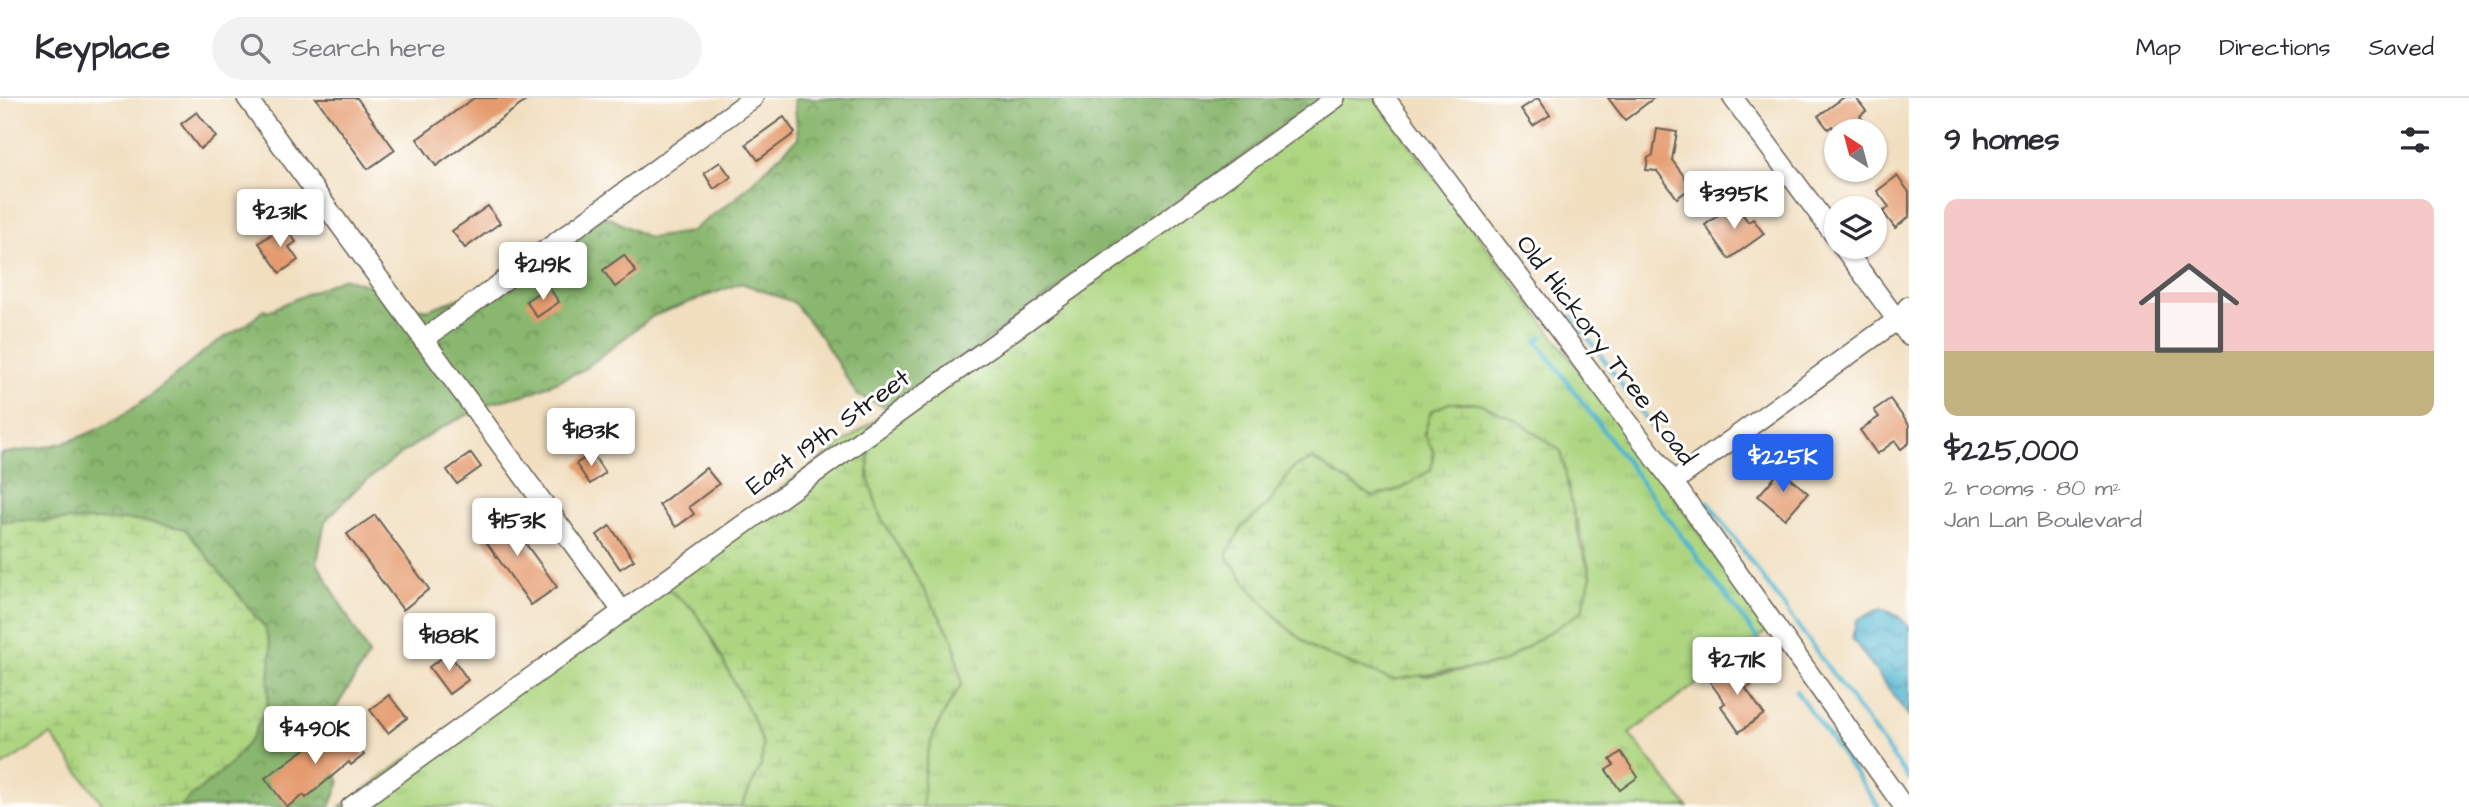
<!DOCTYPE html>
<html lang="en">
<head>
<meta charset="utf-8">
<style>
	:root { --surface:#fff; --page:#f2f2f3; --text:#2b2b33; --muted:#7c7c81; --line:#e1e1e2; --accent:#2563eb }
	body { margin:0; font-family:"Architects Daughter",sans-serif; background:var(--page); color:var(--text); height:100vh; display:flex; flex-direction:column; font-size:26px; white-space:nowrap }
	* { box-sizing:border-box; margin:0 }
	p { font-size:23px; color:var(--muted) }
	.icon { flex:none; width:38px; height:38px; fill:none; stroke:currentColor; stroke-width:2; stroke-linecap:round; stroke-linejoin:round }
	.map { position:relative; flex:1; overflow:hidden }
	.drawer { display:flex; flex-direction:column; background:var(--surface); width:560px }
	.drawer>* { flex:none }
	.needle { width:46px; rotate:324deg }
	.buttons { position:absolute; left:1824px; top:21px; display:grid; gap:14px }
	.buttons a { display:grid; place-items:center; width:63px; height:63px; border-radius:50%; background:var(--surface); box-shadow:0 2px 5px #0004; font-size:35px }
	.price { position:absolute; translate:-50% -60px; padding:0 16px; border-radius:7px; background:#fff; color:#222; font-size:23px; line-height:46px; filter:drop-shadow(0 2px 4px #0008) }
	.price::after { content:''; position:absolute; left:50%; top:42px; width:21px; height:16px; margin-left:-10px; background:inherit; clip-path:polygon(0 0,100% 0,50% 100%) }
	.price.selected { background:var(--accent); color:#fff }
	ul { padding:0; list-style:none }
	li { display:grid; align-content:center; gap:14px; height:371px; padding:0 35px }
	li span { display:grid; place-items:center; height:217px; border-radius:14px; color:#555 }
	li>.icon { margin-inline-start:auto }
	span .icon { width:126px; height:126px; fill:#fffc; stroke-width:1 }
	li b { font-size:30px }
	h2 { display:flex; justify-content:space-between; align-items:center; height:84px; padding:0 35px; font-size:30px }
	header { display:flex; align-items:center; gap:42px; box-sizing:border-box; height:98px; padding:0 35px; background:var(--surface); border-bottom:2px solid var(--line) }
	header strong { font-size:33px }
	nav { display:flex; gap:38px; margin-inline-start:auto; font-size:24px }
	.search { width:490px; height:63px; background:var(--page); display:flex; align-items:center; gap:18px; box-sizing:border-box; padding:0 24px; border-radius:38px; color:var(--muted); font-size:26px }
	main { display:flex; flex:1; min-height:0 }
	.map>svg:first-child { display:block }
</style>
</head>
<body>
<header>
<strong>Keyplace</strong>
<div class="search"><svg class="icon" aria-label="search" viewBox="0 0 24 24"><circle cx="10" cy="10" r="6"/><path d="M15 15l6 6"/></svg>Search here</div>
<nav><a>Map</a><a>Directions</a><a>Saved</a></nav>
</header>
<main>
<div class="map">
<svg width="1909" height="709" viewBox="0 0 1909 709">
	<defs>
		<pattern id="grass-tufts" width="24" height="20" patternUnits="userSpaceOnUse" patternTransform="scale(1.75)"><rect width="24" height="20" fill="#aed681"/><path d="M3 7l-1-3M5 7V3M7 7l1-3M15 17l-1-3M17 17v-4M19 17l1-3" fill="none" stroke="#95b76f"/></pattern>
		<pattern id="forest-crowns" width="20" height="18" patternUnits="userSpaceOnUse" patternTransform="scale(1.75)"><rect width="20" height="18" fill="#8ab76f"/><path d="M2 6a3 3 0 1 1 6 0M12 15a3 3 0 1 1 6 0" fill="none" stroke="#70945a"/></pattern>
		<pattern id="wetland-marsh" width="20" height="14" patternUnits="userSpaceOnUse" patternTransform="scale(1.75)"><rect width="20" height="14" fill="#aed681"/><path d="M1 5h8M5 5V1M11 12h8M15 12V8" fill="none" stroke="#95b76f"/></pattern>
		<pattern id="water-waves" width="16" height="10" patternUnits="userSpaceOnUse" patternTransform="scale(1.75)"><rect width="16" height="10" fill="#51b5cf"/><path d="M0 5q4-4 8 0t8 0" fill="none" stroke="#4292a7"/></pattern>
	</defs>
	<rect width="100%" height="100%" fill="#fff"/>
	<filter id="ink" filterUnits="userSpaceOnUse"><feTurbulence type="fractalNoise" baseFrequency=".0143" numOctaves="2"/><feDisplacementMap in="SourceGraphic" scale="14" xChannelSelector="R" yChannelSelector="G"/><feConvolveMatrix kernelMatrix="1 2 1 2 8 2 1 2 1" color-interpolation-filters="sRGB"/></filter>
	<filter id="wash" filterUnits="userSpaceOnUse"><feTurbulence type="fractalNoise" baseFrequency=".00686" numOctaves="4" result="noise"/><feDisplacementMap in="SourceGraphic" scale="28" xChannelSelector="R" yChannelSelector="G"/><feGaussianBlur stdDeviation="1.57" result="paint"/><feColorMatrix in="noise" values="0 0 0 0 0 0 0 0 0 0 0 0 0 0 0 0 0 1.4 0 .05"/><feComposite in="paint" operator="in"/></filter>
	<g filter="url(#wash)">
		<rect width="100%" height="100%" fill="#f1dfc0"/>
		<g fill="url(#grass-tufts)" stroke="#65794e" stroke-width="2" fill-rule="evenodd">
			<path d="M 1323,0 L 1375,0 L 1667,389 L 1767,533 L 1629,636 L 1688,709 L 923,709 C 921,656 933,629 962,586 L 953,541 L 880,418 L 868,379 L 869,349 L 890,311 ZM 1424,336 L 1577,422 L 1591,478 L 1581,513 L 1502,565 L 1423,579 L 1243,428 L 1268,407 L 1293,369 L 1313,362 L 1372,399 L 1401,391 L 1431,372 L 1434,354 Z"/>
			<path d="M 655,481 L 692,510 L 708,533 L 755,625 L 763,647 L 761,668 L 741,709 L 340,709 Z"/>
		</g>
		<path fill="url(#forest-crowns)" stroke="#536a46" stroke-width="2" d="M 794,0 L 1323,0 L 890,311 L 857,297 L 821,239 L 793,204 L 741,185 L 653,218 L 583,272 L 531,295 L 491,305 L 437,332 L 401,356 L 357,390 L 325,423 L 317,464 L 369,557 L 316,642 L 340,684 L 330,709 L 179,709 L 229,667 L 267,609 L 271,552 L 265,530 L 185,431 L 136,422 L 0,423 L 0,356 C 22,352 48,350 69,343 C 124,325 164,287 207,251 C 226,236 248,230 264,211 L 266,214 L 343,180 L 381,191 L 401,206 L 427,212 L 457,201 L 482,198 L 571,127 L 608,119 L 649,140 L 690,134 L 736,100 L 798,40 Z"/>
		<g fill="url(#wetland-marsh)" stroke="#65794e" stroke-width="2">
			<path d="M 1449,305 L 1479,305 L 1518,323 L 1561,353 L 1580,445 L 1591,478 L 1582,513 L 1502,565 L 1392,582 L 1317,553 L 1285,528 L 1248,488 L 1226,457 L 1243,428 L 1268,407 L 1293,370 L 1313,361 L 1372,399 L 1401,391 L 1431,372 L 1434,354 L 1424,336 L 1431,313 Z"/>
			<path d="M 890,311 L 869,349 L 868,379 L 880,418 L 953,541 L 962,586 C 933,629 921,657 923,709 L 741,709 L 761,668 L 763,647 L 755,625 L 708,533 L 692,510 L 655,481 Z"/>
			<path d="M 136,422 L 185,431 L 265,530 L 271,552 L 267,609 L 251,641 L 229,667 L 179,709 L 105,709 L 51,637 L 0,669 L 0,423 Z"/>
		</g>
		<path fill="url(#water-waves)" stroke="#366876" stroke-width="2" d="M 1881,510 L 1898,518 L 1909,529 L 1909,619 L 1852,540 L 1857,522 Z"/>
		<g fill="none" stroke-linecap="round" stroke-linejoin="round">
			<g stroke="#51b5cf" stroke-width="4.5">
				<path d="M 1572,217 L 1661,342"/>
				<path d="M 1542,239 L 1537,243 L 1778,568"/>
				<path d="M 1708,404 L 1909,681"/>
				<path d="M 1796,593 L 1879,709"/>
			</g>
		</g>
		<g id="blocks">
			<g fill="#e59b6e">
				<path d="M 316,0 L 357,0 L 395,52 L 368,71 Z"/>
				<path d="M 474,0 L 530,0 L 436,68 L 417,41 Z"/>
				<path d="M 1538,0 L 1550,17 L 1533,28 L 1521,11 Z"/>
				<path d="M 1608,0 L 1654,0 L 1625,22 Z"/>
				<path d="M 1843,0 L 1856,0 L 1866,13 L 1860,18 L 1871,33 L 1835,33 L 1832,28 L 1828,31 L 1818,18 Z"/>
				<path d="M 197,14 L 216,39 L 200,51 L 181,26 Z"/>
				<path d="M 784,19 L 795,35 L 758,62 L 746,46 Z"/>
				<path d="M 1657,31 L 1677,34 L 1672,62 L 1692,89 L 1677,100 L 1657,73 L 1646,72 L 1648,60 L 1653,57 Z"/>
				<path d="M 720,64 L 731,79 L 714,91 L 704,75 Z"/>
				<path d="M 1897,78 L 1909,94 L 1909,119 L 1895,130 L 1883,114 L 1889,109 L 1877,93 Z"/>
				<path d="M 1735,105 L 1748,124 L 1753,121 L 1764,136 L 1729,161 L 1705,127 Z"/>
				<path d="M 488,108 L 500,125 L 465,150 L 452,133 Z"/>
				<path d="M 284,127 L 296,144 L 289,149 L 298,162 L 280,175 L 259,145 Z"/>
				<path d="M 624,157 L 636,174 L 615,189 L 603,172 Z"/>
				<path d="M 548,188 L 559,204 L 537,219 L 526,203 Z"/>
				<path d="M 1890,301 L 1909,327 L 1909,345 L 1901,351 L 1895,343 L 1877,356 L 1860,332 L 1879,319 L 1874,312 Z"/>
				<path d="M 471,355 L 481,369 L 457,386 L 447,372 Z"/>
				<path d="M 592,355 L 605,375 L 590,386 L 576,366 Z"/>
				<path d="M 706,370 L 719,386 L 689,409 L 694,416 L 676,429 L 659,407 Z"/>
				<path d="M 1781,372 L 1808,395 L 1785,421 L 1758,398 Z"/>
				<path d="M 502,413 L 557,489 L 531,507 L 477,431 Z"/>
				<path d="M 375,417 L 429,491 L 403,512 L 347,436 Z"/>
				<path d="M 610,428 L 634,462 L 620,471 L 597,437 Z"/>
				<path d="M 449,555 L 468,582 L 449,596 L 429,569 Z"/>
				<path d="M 1737,564 L 1752,586 L 1746,591 L 1764,616 L 1739,634 L 1721,608 L 1725,605 L 1710,584 Z"/>
				<path d="M 389,597 L 407,620 L 388,635 L 370,612 Z"/>
				<path d="M 341,625 L 364,657 L 351,667 L 349,664 L 306,700 L 304,697 L 287,709 L 265,680 Z"/>
				<path d="M 1621,654 L 1638,679 L 1620,692 L 1606,672 L 1614,667 L 1610,662 Z"/>
			</g>
		</g>
	</g>
	<g filter="url(#ink)">
		<use href="#blocks" fill-opacity="0" stroke="#676055" stroke-width="2"/>
		<g fill="none" stroke-linecap="round" stroke-linejoin="round">
			<g stroke="#676055" stroke-width="22">
				<g id="minor">
					<path d="M 247,0 L 623,514"/>
					<path d="M 1385,0 L 1673,384 L 1904,709"/>
					<path d="M 1733,0 L 1836,139"/>
					<path d="M 1843,149 L 1909,238"/>
					<path d="M 423,242 L 753,0"/>
					<path d="M 1673,384 L 1897,222 L 1909,208"/>
					<path d="M 351,709 L 1336,0"/>
				</g>
			</g>
			<use href="#minor" stroke="#fff" stroke-width="19"/>
		</g>
	</g>
	<g text-anchor="middle" dominant-baseline="central" stroke-width="6" stroke-linejoin="round" paint-order="stroke">
		<g font-size="26" fill="#1c1c1c" stroke="#fff">
			<text transform="translate(1606 252) rotate(53)">Old Hickory Tree Road</text>
			<text transform="translate(828 334) rotate(-36)">East 19th Street</text>
		</g>
	</g>
</svg>
<div class="buttons">
<a><svg class="needle" viewBox="-14 -14 28 28"><path d="M0-13l5 13h-10z" fill="#e53935"/><path d="M0 13l5-13h-10z" fill="#7c7c81"/></svg></a>
<a><svg class="icon" aria-label="layers" viewBox="0 0 24 24"><path d="M12 4l9 5-9 5-9-5zM3 14l9 5 9-5"/></svg></a>
</div>
<b class="price" style="left:1734px;top:133px">$395K</b>
<b class="price" style="left:280px;top:151px">$231K</b>
<b class="price" style="left:543px;top:204px">$219K</b>
<b class="price" style="left:591px;top:370px">$183K</b>
<b class="price selected" style="left:1783px;top:396px">$225K</b>
<b class="price" style="left:517px;top:460px">$153K</b>
<b class="price" style="left:449px;top:575px">$188K</b>
<b class="price" style="left:1737px;top:599px">$271K</b>
<b class="price" style="left:315px;top:668px">$490K</b>
</div>
<section class="drawer">
<h2>9 homes<svg class="icon" aria-label="filters" viewBox="0 0 24 24"><path d="M4 7h16M4 17h16"/><circle cx="9" cy="7" r="2"/><circle cx="15" cy="17" r="2"/></svg></h2>
<ul>
<li><span style="background:linear-gradient(#f6c9c9 70%,#c2b280 0)"><svg class="icon" aria-label="home" viewBox="0 0 24 24"><path d="M3 11l9-7 9 7M6 9v11h12V9"/></svg></span><div><b>$225,000</b><p>2 rooms · 80 m²</p><p>Jan Lan Boulevard</p></div></li>
</ul>
</section>
</main>
</body>
</html>
